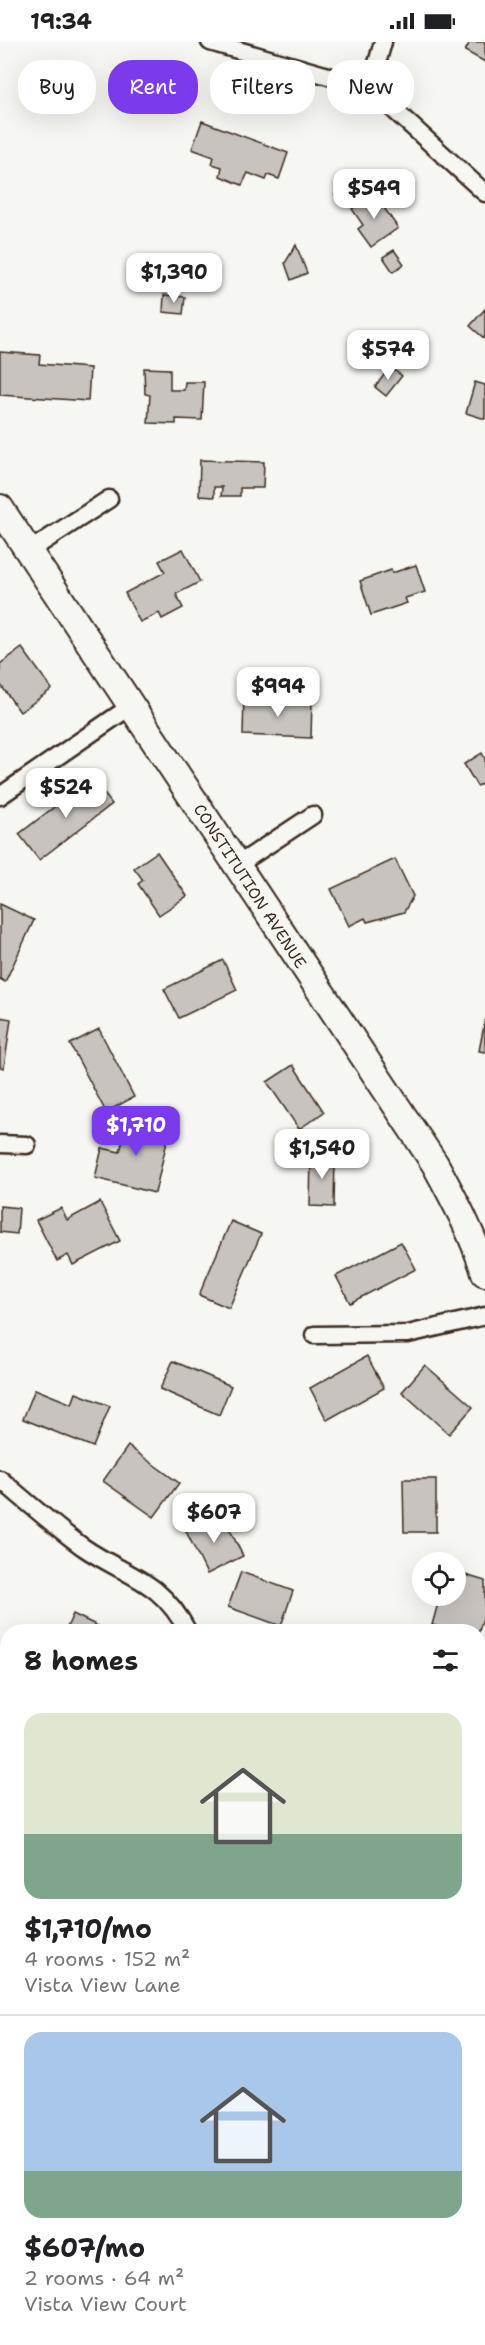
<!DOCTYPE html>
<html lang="en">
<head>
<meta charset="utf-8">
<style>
	:root { --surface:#fff; --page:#f6f6f6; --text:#202124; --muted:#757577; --line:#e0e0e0; --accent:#7c3aed }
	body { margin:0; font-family:"Shantell Sans",sans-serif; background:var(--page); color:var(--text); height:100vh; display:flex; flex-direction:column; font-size:22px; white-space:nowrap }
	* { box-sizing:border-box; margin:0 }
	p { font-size:20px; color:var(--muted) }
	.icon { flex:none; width:33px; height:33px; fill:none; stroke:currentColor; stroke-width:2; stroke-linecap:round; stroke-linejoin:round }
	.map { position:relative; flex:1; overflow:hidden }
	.details { position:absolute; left:0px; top:1582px; width:486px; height:722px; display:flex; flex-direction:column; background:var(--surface); border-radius:24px 24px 0 0; box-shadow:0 6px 24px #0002 }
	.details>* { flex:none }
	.guide { position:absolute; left:18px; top:18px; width:450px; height:54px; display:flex; gap:12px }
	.controls { position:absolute; left:412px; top:1510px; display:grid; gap:12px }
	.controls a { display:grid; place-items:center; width:54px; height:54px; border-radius:50%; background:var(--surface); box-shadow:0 6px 24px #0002; font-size:30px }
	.price { position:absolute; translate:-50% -51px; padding:0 14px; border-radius:12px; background:#fff; color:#222; font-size:20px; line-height:39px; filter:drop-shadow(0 2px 3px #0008) }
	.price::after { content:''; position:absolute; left:50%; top:36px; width:18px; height:14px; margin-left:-9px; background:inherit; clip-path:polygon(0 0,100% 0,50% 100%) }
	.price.current { background:var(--accent); color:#fff }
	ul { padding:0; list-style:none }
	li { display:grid; align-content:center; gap:12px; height:318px; padding:0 24px }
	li+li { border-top:2px solid var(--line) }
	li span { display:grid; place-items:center; height:186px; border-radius:18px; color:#555 }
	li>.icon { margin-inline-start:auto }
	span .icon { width:108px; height:108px; fill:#fffc; stroke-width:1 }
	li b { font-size:26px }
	h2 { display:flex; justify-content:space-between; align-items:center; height:72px; padding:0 24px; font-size:26px }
	.tag { padding:0 21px; border-radius:24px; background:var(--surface); box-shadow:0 6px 24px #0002; font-size:21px; line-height:54px }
	.tag.current { background:var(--accent); color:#fff }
	.status { display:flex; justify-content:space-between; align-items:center; height:42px; padding:0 30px; background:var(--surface); direction:ltr }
	.status svg { height:16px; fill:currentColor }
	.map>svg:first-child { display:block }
</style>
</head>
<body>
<div class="status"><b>19:34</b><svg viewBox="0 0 49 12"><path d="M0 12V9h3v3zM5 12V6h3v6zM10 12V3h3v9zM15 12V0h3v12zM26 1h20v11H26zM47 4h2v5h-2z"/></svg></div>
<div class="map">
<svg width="485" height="2303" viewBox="0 0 485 2303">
	<rect width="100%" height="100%" fill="#f6f6f2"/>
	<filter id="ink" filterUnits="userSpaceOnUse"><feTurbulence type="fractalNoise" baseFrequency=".0167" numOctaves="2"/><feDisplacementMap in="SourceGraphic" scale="12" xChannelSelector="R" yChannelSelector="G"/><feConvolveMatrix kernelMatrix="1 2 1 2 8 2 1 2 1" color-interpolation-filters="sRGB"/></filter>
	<g filter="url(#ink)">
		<g fill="#c8c3be" stroke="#3b2a1e" stroke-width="1.5">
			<path d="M 470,0 L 485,0 L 485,20 L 465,9 Z"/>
			<path d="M 202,79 L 288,111 L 279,137 L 268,133 L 266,138 L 248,131 L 242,143 L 220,134 L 222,125 L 212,122 L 214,115 L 192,107 Z"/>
			<path d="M 341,147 L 348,156 L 342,161 L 335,153 Z"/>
			<path d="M 374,151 L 398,186 L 371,205 L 358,187 L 363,183 L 352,167 Z"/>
			<path d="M 296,203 L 307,231 L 291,238 L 285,221 Z"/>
			<path d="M 394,208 L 404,222 L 393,230 L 383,215 Z"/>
			<path d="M 164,253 L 185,255 L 183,272 L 163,270 Z"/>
			<path d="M 485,267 L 485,297 L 470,284 Z"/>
			<path d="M 0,310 L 40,313 L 39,322 L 90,326 L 88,359 L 0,353 Z"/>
			<path d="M 390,325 L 402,334 L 386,354 L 375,345 Z"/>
			<path d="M 144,326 L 170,327 L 170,348 L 184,348 L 185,340 L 204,340 L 202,378 L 176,377 L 176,382 L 148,381 L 150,353 L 145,352 Z"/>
			<path d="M 475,340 L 485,343 L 485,377 L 466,371 Z"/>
			<path d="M 200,418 L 264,420 L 263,446 L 240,446 L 240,454 L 221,454 L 222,445 L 214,445 L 214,455 L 199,454 Z"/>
			<path d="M 183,507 L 200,540 L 176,552 L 183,566 L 162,577 L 159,571 L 140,580 L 125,551 L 165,530 L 159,519 Z"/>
			<path d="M 416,523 L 425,550 L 405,556 L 407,561 L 371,573 L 360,539 L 391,528 L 392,531 Z"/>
			<path d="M 22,606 L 52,647 L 20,670 L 0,642 L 0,622 Z"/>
			<path d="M 244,655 L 312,658 L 311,696 L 243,693 Z"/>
			<path d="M 482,711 L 485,717 L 485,747 L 482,742 L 477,744 L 464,722 Z"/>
			<path d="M 92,736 L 112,762 L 39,818 L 19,792 Z"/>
			<path d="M 157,810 L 187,854 L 159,873 L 138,842 L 143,838 L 134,826 Z"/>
			<path d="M 395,817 L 413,854 L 404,870 L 367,880 L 365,876 L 349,884 L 331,847 Z"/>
			<path d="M 0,862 L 34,878 L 5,940 L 0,937 Z"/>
			<path d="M 223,918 L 237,948 L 179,976 L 164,947 Z"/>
			<path d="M 0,975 L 11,977 L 4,1026 L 0,1025 Z"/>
			<path d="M 485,978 L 485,1010 L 479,1009 Z"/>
			<path d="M 99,987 L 134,1055 L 106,1070 L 70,1002 Z"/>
			<path d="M 293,1023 L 324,1070 L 299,1087 L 267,1040 Z"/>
			<path d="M 128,1076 L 170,1086 L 155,1151 L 95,1136 L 102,1106 L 120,1110 Z"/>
			<path d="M 311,1112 L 335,1113 L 334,1165 L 310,1164 Z"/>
			<path d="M 100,1160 L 120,1199 L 73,1223 L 68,1213 L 57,1219 L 36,1178 L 61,1166 L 67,1178 Z"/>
			<path d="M 0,1164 L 19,1166 L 17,1192 L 0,1190 Z"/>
			<path d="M 231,1179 L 261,1192 L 229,1266 L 199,1253 Z"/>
			<path d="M 401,1200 L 416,1227 L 350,1261 L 336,1234 Z"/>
			<path d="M 367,1314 L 384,1346 L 327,1378 L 310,1346 Z"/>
			<path d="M 173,1319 L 231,1344 L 219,1373 L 160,1347 Z"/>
			<path d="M 425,1323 L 473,1365 L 449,1392 L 402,1350 Z"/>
			<path d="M 35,1347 L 72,1362 L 76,1351 L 110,1364 L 93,1405 L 23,1377 Z"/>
			<path d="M 128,1404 L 179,1441 L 154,1475 L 103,1439 Z"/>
			<path d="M 403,1437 L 436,1437 L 436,1490 L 404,1490 Z"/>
			<path d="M 222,1472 L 243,1514 L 207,1532 L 186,1489 Z"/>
			<path d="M 241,1530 L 293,1549 L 281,1584 L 228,1565 Z"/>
			<path d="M 456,1530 L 485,1539 L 485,1570 L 478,1592 L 478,1590 L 457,1590 L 432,1583 L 440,1554 L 456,1554 Z"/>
			<path d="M 73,1572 L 110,1590 L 65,1590 Z"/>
			<path d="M 478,1610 L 485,1614 L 485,1659 L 478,1669 Z"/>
			<path d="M 8,1804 L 8,1840 L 0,1845 L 0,1808 Z"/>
			<path d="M 0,1993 L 8,1997 L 8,2072 L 0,2068 Z"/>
			<path d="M 8,2240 L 8,2281 L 0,2276 L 7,2265 L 0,2261 L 0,2252 Z"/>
			<path d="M 478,2283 L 485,2283 L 485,2303 L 427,2303 L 427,2296 L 478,2296 Z"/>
			<path d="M 76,2296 L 148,2296 L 149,2297 L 146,2303 L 79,2303 L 74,2300 Z"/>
		</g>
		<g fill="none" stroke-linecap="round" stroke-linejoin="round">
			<g stroke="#3b2a1e" stroke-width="21">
				<g id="minor">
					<path d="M 210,0 L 370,46 L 485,151"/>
					<path d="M 370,46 L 383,0"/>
					<path d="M 29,509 L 109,457"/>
					<path d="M 0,754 L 131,664"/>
					<path d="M 236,824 L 313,773"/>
					<path d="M 0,1102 L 27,1103"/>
					<path d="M 314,1293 L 408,1292 L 485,1274"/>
					<path d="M 0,1437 C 27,1460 54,1484 83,1505 C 128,1536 160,1536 188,1590"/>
					<path d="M 478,1727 L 485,1727"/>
					<path d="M 0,1919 L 8,1910"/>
					<path d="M 0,2144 L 8,2149"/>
					<path d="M 241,2296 L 252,2303"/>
				</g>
			</g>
			<g stroke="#3b2a1e" stroke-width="30">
				<path id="primary" d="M 0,466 L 435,1122 C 454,1157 473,1192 485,1231"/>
			</g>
			<use href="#minor" stroke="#f6f6f2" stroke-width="16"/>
			<use href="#primary" stroke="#f6f6f2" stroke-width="26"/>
		</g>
	</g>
	<g text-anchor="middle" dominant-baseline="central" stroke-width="4.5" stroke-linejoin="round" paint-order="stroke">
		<g font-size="16" fill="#3b2a1e" stroke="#f6f6f2">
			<text transform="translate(250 844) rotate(57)">CONSTITUTION AVENUE</text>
		</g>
	</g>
</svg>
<div class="controls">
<a><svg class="icon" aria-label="locate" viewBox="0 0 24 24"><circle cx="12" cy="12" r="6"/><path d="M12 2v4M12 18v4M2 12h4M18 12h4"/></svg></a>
</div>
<b class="price" style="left:374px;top:178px">$549</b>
<b class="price" style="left:174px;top:262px">$1,390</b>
<b class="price" style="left:388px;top:339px">$574</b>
<b class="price" style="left:278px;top:676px">$994</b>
<b class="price" style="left:66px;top:777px">$524</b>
<b class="price current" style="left:136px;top:1115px">$1,710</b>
<b class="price" style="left:322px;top:1138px">$1,540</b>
<b class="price" style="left:214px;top:1502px">$607</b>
<div class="guide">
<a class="tag">Buy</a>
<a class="tag current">Rent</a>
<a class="tag">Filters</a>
<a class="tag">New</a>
</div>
<section class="details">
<h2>8 homes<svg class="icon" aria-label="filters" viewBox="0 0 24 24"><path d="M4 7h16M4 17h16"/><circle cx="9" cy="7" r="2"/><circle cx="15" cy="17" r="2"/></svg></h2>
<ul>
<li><span style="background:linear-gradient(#dfe7d0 65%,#7fa58c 0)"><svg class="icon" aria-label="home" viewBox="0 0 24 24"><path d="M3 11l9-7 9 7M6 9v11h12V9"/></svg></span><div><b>$1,710/mo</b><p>4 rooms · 152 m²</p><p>Vista View Lane</p></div></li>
<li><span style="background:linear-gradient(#a9c7e8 75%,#7fa58c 0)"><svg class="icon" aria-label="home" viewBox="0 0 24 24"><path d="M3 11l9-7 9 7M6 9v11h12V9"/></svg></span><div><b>$607/mo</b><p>2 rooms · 64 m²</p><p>Vista View Court</p></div></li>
</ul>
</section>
</div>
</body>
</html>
